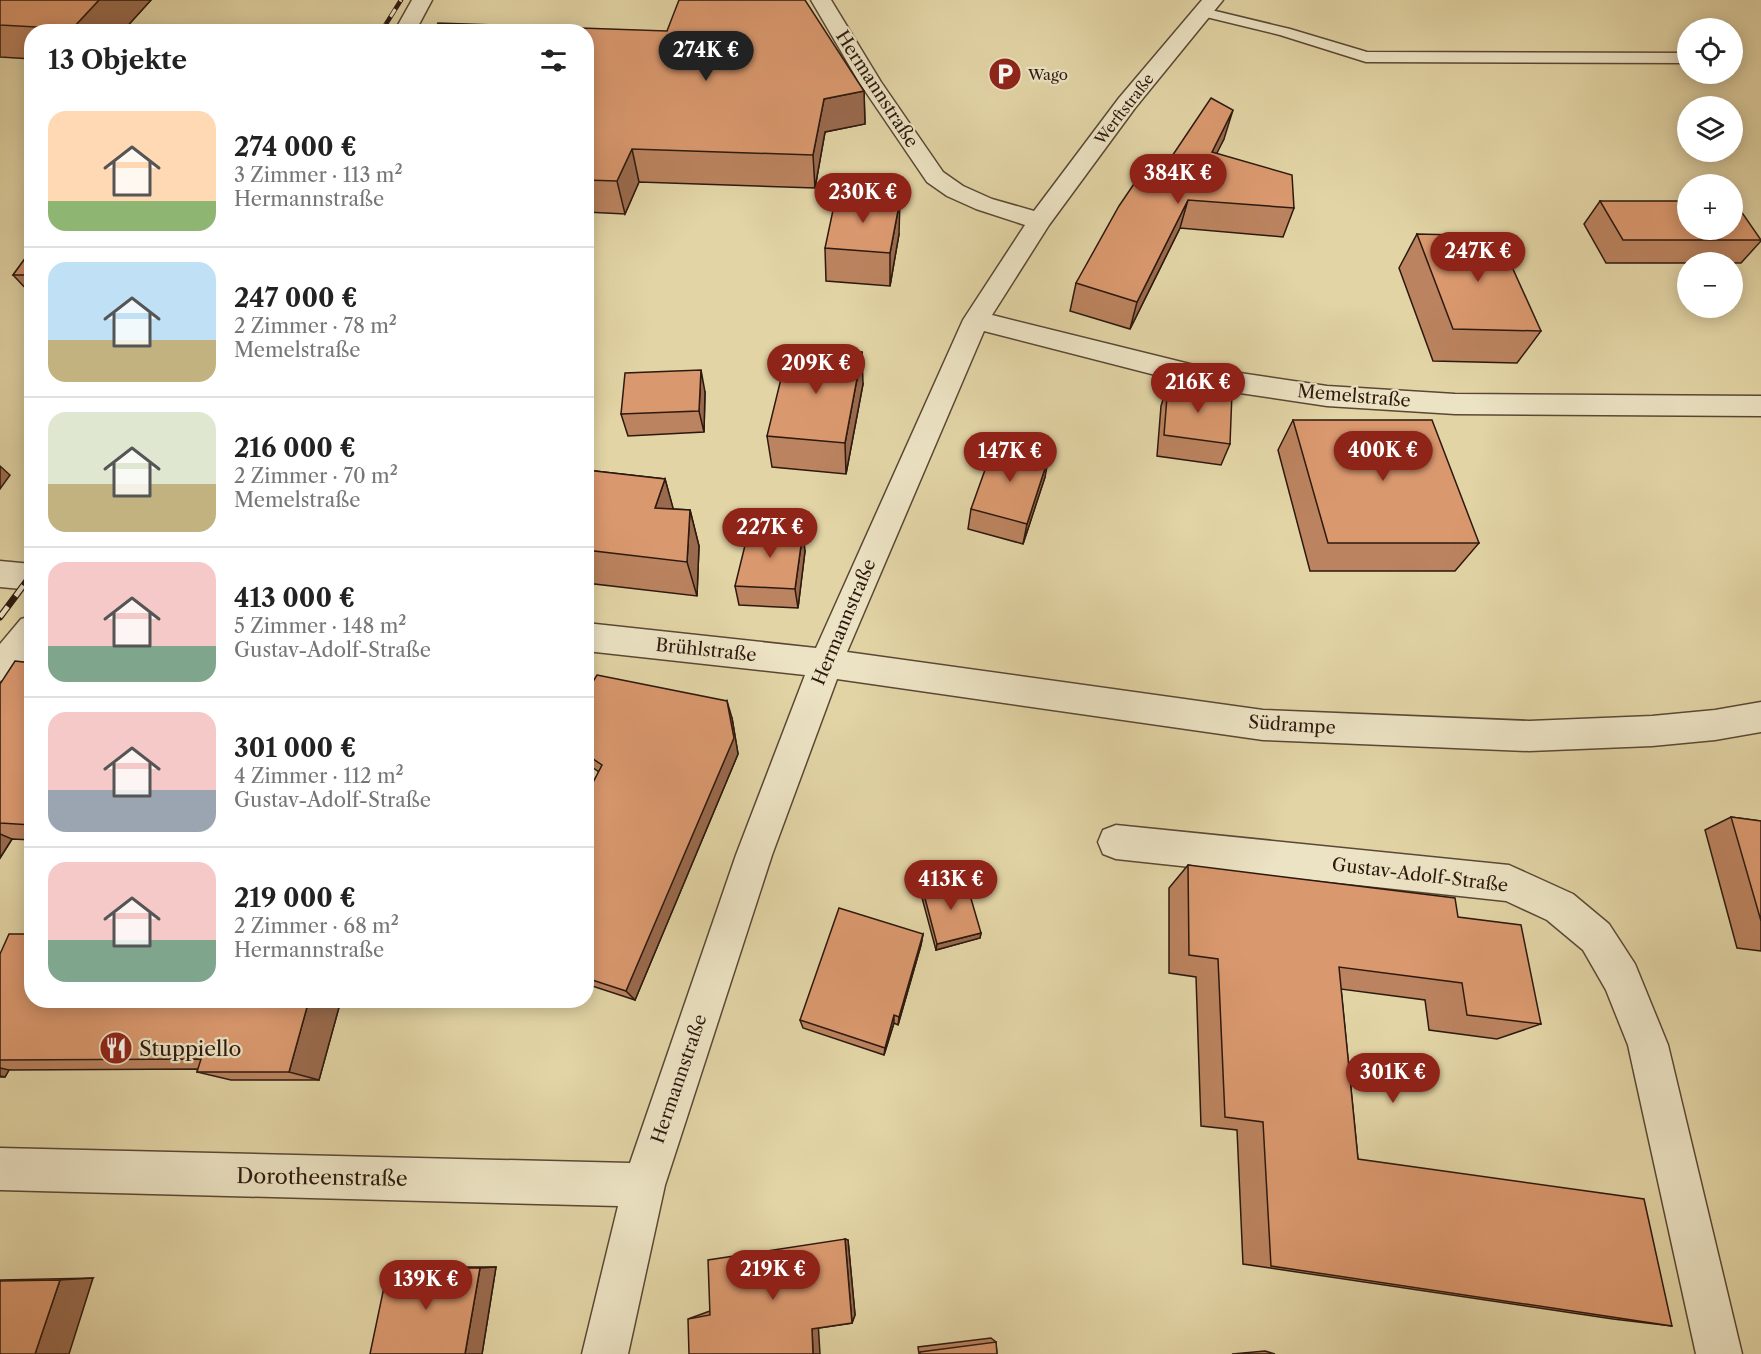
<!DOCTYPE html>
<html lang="de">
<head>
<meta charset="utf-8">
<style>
	:root { --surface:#fff; --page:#f2f2f2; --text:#222; --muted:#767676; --line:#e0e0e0; --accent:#8f2418 }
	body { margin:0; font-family:"Libre Caslon Text",serif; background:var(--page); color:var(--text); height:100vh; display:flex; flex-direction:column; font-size:22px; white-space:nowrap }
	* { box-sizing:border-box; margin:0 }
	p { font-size:20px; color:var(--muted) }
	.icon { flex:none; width:33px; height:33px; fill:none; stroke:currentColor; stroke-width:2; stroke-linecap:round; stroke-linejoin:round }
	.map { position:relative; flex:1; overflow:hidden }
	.sheet { position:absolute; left:24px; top:24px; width:570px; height:984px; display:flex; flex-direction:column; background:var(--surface); border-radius:24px; box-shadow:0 3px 15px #0003 }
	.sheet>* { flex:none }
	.controls { position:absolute; left:1677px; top:18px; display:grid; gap:12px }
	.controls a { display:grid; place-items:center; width:66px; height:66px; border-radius:50%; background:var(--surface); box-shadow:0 3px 15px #0003; font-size:30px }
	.price { position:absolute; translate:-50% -51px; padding:0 14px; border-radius:21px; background:var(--accent); color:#fff; font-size:20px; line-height:39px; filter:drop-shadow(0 2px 3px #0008) }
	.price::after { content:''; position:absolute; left:50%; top:36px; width:18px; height:14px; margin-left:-9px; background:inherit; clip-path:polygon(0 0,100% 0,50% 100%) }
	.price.current { background:#222; color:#fff }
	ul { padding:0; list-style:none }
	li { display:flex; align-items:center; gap:18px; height:150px; padding:0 24px }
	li+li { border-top:2px solid var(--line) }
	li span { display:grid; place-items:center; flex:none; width:168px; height:120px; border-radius:18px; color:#555 }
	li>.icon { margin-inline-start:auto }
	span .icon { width:72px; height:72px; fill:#fffc; stroke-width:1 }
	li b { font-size:26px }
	h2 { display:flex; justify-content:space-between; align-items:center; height:72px; padding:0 24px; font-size:26px }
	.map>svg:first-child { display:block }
</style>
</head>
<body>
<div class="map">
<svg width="1761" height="1354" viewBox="0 0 1761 1354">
	<rect width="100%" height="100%" fill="#e2d4a5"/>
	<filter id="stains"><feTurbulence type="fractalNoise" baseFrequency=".00333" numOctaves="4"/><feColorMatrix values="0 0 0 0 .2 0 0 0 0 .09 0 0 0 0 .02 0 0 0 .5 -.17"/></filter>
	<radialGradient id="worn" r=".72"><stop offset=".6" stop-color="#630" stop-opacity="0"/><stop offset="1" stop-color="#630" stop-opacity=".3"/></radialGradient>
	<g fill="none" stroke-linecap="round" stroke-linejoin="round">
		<g stroke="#5a4834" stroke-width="3">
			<path id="lane" d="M 1203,8 L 1290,29 L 1367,52 L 1688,53 L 1688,63 L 1366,62 L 1280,35 L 1198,15 L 1196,12 Z"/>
		</g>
		<g stroke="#5a4834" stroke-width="3">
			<g id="street">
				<path d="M 412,0 L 432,0 L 415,32 L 394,32 Z"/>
				<path d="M 811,0 L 831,0 L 881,82 L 943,172 L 963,186 L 992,199 L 1034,211 L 1119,98 L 1202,0 L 1223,0 L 1135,108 L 1049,225 L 992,315 L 1206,368 L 1327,386 L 1455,394 L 1761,396 L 1761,416 L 1455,414 L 1327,406 L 1206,388 L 984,331 L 847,652 L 1263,710 L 1529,721 L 1652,716 L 1715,710 L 1761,702 L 1761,732 L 1715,740 L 1652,746 L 1529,751 L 1263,740 L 837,679 L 772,855 L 665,1185 L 628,1354 L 582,1354 L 618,1206 L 0,1190 L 0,1148 L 630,1163 L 736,855 L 805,675 L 586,651 L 586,623 L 816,648 L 963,320 L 1025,225 L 976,209 L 947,196 L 927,182 L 859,82 Z"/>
				<path d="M 0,561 L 32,564 L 32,590 L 0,587 Z"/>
				<path d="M 32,616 L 32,653 L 12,677 L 0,681 L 0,644 L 21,619 Z"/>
				<path d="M 1116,825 L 1509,865 L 1573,894 L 1609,924 L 1635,964 L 1668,1045 L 1742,1354 L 1696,1354 L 1628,1045 L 1606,990 L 1583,950 L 1547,920 L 1506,901 L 1116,859 L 1103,854 L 1098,842 L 1103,830 Z"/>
			</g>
		</g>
		<use href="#lane" fill="#ece3c4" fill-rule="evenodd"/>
		<use href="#street" fill="#ece3c4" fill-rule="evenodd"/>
		<g stroke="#2d190f" stroke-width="4.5">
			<path id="rail-far1" d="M 381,32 L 401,0"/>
		</g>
		<g stroke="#2d190f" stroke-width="7">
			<path id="rail" d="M 0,617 L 32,574"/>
		</g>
		<use href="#rail-far1" stroke="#ece3c4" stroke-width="3" stroke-dasharray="9" stroke-linecap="butt"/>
		<use href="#rail" stroke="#ece3c4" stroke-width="4.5" stroke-dasharray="13" stroke-linecap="butt"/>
	</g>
	<g fill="#bb835f" stroke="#2d190f" stroke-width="1.5">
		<path d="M 0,0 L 151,0 L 122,32 L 32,32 L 32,59 L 0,57 Z"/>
		<path d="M 586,32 L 864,91 L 865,124 L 825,132 L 815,188 L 639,182 L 625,214 L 586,212 Z"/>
		<path d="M 1224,139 L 1216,153 L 1294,208 L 1283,237 L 1180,228 L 1130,329 L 1070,311 L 1076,283 L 1154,183 Z"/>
		<path d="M 1600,201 L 1761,240 L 1761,241 L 1741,263 L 1606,263 L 1584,224 Z"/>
		<path d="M 899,234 L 890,286 L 826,281 L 825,248 Z"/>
		<path d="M 1417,234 L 1541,331 L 1517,363 L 1433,361 L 1399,268 Z"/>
		<path d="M 32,249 L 32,295 L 13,275 Z"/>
		<path d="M 863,384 L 846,474 L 772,467 L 767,436 Z"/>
		<path d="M 1168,384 L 1230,444 L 1221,465 L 1157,456 L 1161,406 Z"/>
		<path d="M 705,392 L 704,432 L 628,436 L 621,414 Z"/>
		<path d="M 1293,420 L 1479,543 L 1455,571 L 1310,571 L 1278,450 Z"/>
		<path d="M 586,470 L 665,479 L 673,509 L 690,510 L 699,546 L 697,596 L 586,583 Z"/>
		<path d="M 1045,477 L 1023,544 L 968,529 L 971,509 Z"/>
		<path d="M 805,551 L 798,608 L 739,605 L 735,586 Z"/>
		<path d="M 32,663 L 32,840 L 12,839 L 0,858 L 0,684 Z"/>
		<path d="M 586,693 L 732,718 L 738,754 L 635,1000 L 586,984 L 586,796 L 599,772 L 586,763 Z"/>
		<path d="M 1731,817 L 1761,821 L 1761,951 L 1737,948 L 1705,830 Z"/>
		<path d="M 1188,865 L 1458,917 L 1541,1024 L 1497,1039 L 1429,1030 L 1425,1000 L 1341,989 L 1358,1159 L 1672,1326 L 1613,1319 L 1243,1264 L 1237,1130 L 1201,1126 L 1196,977 L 1169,973 L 1169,888 Z"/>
		<path d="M 922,887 L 981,933 L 980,938 L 936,950 L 921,894 Z"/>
		<path d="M 923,934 L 921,945 L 898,1025 L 894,1023 L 884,1055 L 803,1028 L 800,1020 Z"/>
		<path d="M 0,954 L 32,1000 L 341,1000 L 319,1080 L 231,1080 L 197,1072 L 198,1069 L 9,1070 L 5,1077 L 0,1077 Z"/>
		<path d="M 845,1239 L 848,1240 L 855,1315 L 852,1323 L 819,1328 L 688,1319 L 710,1311 Z"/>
		<path d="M 408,1267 L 496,1267 L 482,1354 L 388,1268 Z"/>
		<path d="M 93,1278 L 0,1354 L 0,1280 Z"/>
		<path d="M 991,1338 L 996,1342 L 997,1354 L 919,1354 L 918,1347 Z"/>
		<path d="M 1265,1351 L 1275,1354 L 1232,1354 Z"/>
	</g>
	<g fill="#996a4d" stroke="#2d190f" stroke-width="1.5">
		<path d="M 99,0 L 151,0 L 122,32 L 73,32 L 72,29 Z"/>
		<path d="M 864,91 L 865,124 L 825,132 L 815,188 L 813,155 L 824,99 Z"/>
		<path d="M 1233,110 L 1224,139 L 1203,181 L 1212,152 Z"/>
		<path d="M 632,149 L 639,182 L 625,214 L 617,181 Z"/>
		<path d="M 900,200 L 899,234 L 890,286 L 890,253 Z"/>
		<path d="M 1188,200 L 1180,228 L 1130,329 L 1137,302 Z"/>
		<path d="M 862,352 L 863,384 L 846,474 L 845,443 Z"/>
		<path d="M 701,370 L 705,392 L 704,432 L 699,411 Z"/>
		<path d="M 1049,456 L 1045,477 L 1023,544 L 1027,524 Z"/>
		<path d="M 0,466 L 10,475 L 0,489 Z"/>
		<path d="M 665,479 L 675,515 L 655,508 Z"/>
		<path d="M 690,510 L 699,546 L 697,596 L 687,562 Z"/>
		<path d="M 803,531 L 805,551 L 798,608 L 795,589 Z"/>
		<path d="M 727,701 L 732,718 L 738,754 L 635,1000 L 626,991 Z"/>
		<path d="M 0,834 L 12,839 L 0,858 Z"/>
		<path d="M 981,933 L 980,938 L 936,950 L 937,944 Z"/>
		<path d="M 923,934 L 921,945 L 898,1025 L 899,1017 Z"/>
		<path d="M 309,1000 L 341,1000 L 319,1080 L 289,1072 Z"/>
		<path d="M 894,1015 L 894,1023 L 884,1055 L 885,1048 Z"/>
		<path d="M 0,1068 L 9,1070 L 5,1077 L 0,1076 Z"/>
		<path d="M 845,1239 L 848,1240 L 855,1315 L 852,1323 Z"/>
		<path d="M 496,1267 L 482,1354 L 465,1354 L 480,1268 Z"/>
		<path d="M 93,1278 L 69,1354 L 35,1354 L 60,1280 Z"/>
		<path d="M 818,1321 L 820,1354 L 813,1354 L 812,1329 Z"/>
	</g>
	<g fill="#da986e" stroke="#2d190f" stroke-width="1.5">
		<path d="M 0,0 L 99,0 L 72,29 L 0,25 Z"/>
		<path d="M 679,0 L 805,0 L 864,91 L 824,99 L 813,155 L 632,149 L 617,181 L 586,180 L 586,32 L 433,32 L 438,23 L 667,31 Z"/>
		<path d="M 1211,98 L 1233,110 L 1212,152 L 1292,175 L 1294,208 L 1188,200 L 1137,302 L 1076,283 L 1119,206 L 1138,178 L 1154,183 Z"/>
		<path d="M 836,196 L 900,200 L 890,253 L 825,248 Z"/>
		<path d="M 1600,201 L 1688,201 L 1688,230 L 1732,230 L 1732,201 L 1734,201 L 1761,240 L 1623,240 Z"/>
		<path d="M 1417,234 L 1498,236 L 1541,331 L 1453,329 Z"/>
		<path d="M 32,249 L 32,275 L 13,275 Z"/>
		<path d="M 789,346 L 862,352 L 845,443 L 767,436 Z"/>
		<path d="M 701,370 L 699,411 L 621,414 L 625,373 Z"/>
		<path d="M 1168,384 L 1232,393 L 1230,444 L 1164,435 Z"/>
		<path d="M 1293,420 L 1432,420 L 1479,543 L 1328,543 Z"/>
		<path d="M 995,442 L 1049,456 L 1027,524 L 971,509 Z"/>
		<path d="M 586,470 L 665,479 L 655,508 L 690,510 L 687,562 L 586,550 Z"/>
		<path d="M 749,529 L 803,531 L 795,589 L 735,586 Z"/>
		<path d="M 15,661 L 32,663 L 32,776 L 28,782 L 32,782 L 32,825 L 0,823 L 0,684 Z"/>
		<path d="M 597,675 L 727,701 L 734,738 L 626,991 L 586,978 L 586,796 L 602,765 L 586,754 L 586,693 Z"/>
		<path d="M 1731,817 L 1761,821 L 1761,921 Z"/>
		<path d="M 1188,865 L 1455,898 L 1458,917 L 1521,925 L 1541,1024 L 1467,1015 L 1462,983 L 1339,967 L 1358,1159 L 1644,1199 L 1672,1326 L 1271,1266 L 1263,1122 L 1225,1117 L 1218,959 L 1189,955 Z"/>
		<path d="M 965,878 L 981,933 L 937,944 L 922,887 Z"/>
		<path d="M 839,908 L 923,934 L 899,1017 L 894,1015 L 885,1048 L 800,1020 Z"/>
		<path d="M 9,934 L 32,934 L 32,1000 L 309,1000 L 289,1072 L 197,1072 L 201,1059 L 0,1060 L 0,954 Z"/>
		<path d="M 845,1239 L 852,1323 L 812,1329 L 813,1354 L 689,1354 L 688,1319 L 710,1315 L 708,1260 Z"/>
		<path d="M 388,1268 L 480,1268 L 465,1354 L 370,1354 Z"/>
		<path d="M 60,1280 L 35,1354 L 0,1354 L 0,1281 Z"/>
		<path d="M 996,1342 L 997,1354 L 920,1354 L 920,1352 Z"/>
	</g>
	<defs>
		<g id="parking-disc" transform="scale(1.725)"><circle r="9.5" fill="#8f2418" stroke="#ece3c4"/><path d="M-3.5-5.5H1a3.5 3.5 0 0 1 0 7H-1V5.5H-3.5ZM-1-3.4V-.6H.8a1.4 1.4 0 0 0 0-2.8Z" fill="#fff"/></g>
		<g id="restaurant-disc" transform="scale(1.725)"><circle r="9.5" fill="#8f2418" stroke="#ece3c4"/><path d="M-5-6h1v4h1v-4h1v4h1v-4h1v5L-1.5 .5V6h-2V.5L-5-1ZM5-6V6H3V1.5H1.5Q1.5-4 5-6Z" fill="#fff"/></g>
	</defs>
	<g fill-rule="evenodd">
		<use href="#parking-disc" x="1005" y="74"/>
		<use href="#restaurant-disc" x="116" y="1048"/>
	</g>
	<g text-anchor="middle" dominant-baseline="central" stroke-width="4.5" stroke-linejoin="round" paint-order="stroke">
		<g font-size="15" fill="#2d190f" stroke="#ece3c4" text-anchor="start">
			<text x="1028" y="74">Wago</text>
		</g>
		<g font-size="15" fill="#2d190f" stroke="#ece3c4">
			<text transform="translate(1124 109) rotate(-52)">Werftstraße</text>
		</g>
		<g font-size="18" fill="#2d190f" stroke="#ece3c4">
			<text transform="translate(877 89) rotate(57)">Hermannstraße</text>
			<text transform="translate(1354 396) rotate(5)">Memelstraße</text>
			<text transform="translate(844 622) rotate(-67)">Hermannstraße</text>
			<text transform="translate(706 650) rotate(6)">Brühlstraße</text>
			<text transform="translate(1292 725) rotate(4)">Südrampe</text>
			<text transform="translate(1420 875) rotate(7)">Gustav-Adolf-Straße</text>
			<text transform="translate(679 1079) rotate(-71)">Hermannstraße</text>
		</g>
		<g font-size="21" fill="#2d190f" stroke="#ece3c4" text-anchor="start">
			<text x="139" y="1048">Stuppiello</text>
		</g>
		<g font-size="21" fill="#2d190f" stroke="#ece3c4">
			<text transform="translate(322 1177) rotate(1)">Dorotheenstraße</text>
		</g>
	</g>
	<rect width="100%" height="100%" filter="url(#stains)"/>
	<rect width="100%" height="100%" fill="url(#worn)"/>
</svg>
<div class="controls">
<a><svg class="icon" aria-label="locate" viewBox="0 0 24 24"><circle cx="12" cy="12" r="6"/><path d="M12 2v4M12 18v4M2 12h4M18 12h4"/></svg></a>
<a><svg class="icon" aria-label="layers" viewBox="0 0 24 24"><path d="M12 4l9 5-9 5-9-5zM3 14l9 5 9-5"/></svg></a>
<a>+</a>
<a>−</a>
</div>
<b class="price current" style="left:706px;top:82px">274K €</b>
<b class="price" style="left:1178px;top:205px">384K €</b>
<b class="price" style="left:863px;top:224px">230K €</b>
<b class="price" style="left:1478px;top:283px">247K €</b>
<b class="price" style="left:816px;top:395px">209K €</b>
<b class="price" style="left:1198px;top:414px">216K €</b>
<b class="price" style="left:1383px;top:482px">400K €</b>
<b class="price" style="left:1010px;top:483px">147K €</b>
<b class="price" style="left:770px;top:559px">227K €</b>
<b class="price" style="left:951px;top:911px">413K €</b>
<b class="price" style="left:1393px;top:1104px">301K €</b>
<b class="price" style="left:773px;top:1301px">219K €</b>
<b class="price" style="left:426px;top:1311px">139K €</b>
<section class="sheet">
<h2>13 Objekte<svg class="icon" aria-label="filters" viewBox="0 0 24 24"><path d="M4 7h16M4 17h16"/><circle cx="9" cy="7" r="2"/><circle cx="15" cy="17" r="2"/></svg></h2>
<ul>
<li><span style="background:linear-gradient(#ffd9b3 75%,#8fb573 0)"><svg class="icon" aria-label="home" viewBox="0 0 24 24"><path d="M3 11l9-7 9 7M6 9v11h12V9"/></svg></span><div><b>274 000 €</b><p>3 Zimmer · 113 m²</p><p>Hermannstraße</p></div></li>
<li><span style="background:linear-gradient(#bfe0f5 65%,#c2b280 0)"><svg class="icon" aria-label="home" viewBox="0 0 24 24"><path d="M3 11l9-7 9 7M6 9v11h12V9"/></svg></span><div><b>247 000 €</b><p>2 Zimmer · 78 m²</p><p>Memelstraße</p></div></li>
<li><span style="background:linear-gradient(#dfe7d0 60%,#c2b280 0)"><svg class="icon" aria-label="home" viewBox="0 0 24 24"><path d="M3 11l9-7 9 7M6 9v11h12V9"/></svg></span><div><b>216 000 €</b><p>2 Zimmer · 70 m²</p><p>Memelstraße</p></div></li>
<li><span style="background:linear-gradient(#f6c9c9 70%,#7fa58c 0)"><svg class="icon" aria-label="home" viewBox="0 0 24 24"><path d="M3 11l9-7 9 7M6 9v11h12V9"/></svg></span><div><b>413 000 €</b><p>5 Zimmer · 148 m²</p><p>Gustav-Adolf-Straße</p></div></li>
<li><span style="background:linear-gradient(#f6c9c9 65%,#9aa5b1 0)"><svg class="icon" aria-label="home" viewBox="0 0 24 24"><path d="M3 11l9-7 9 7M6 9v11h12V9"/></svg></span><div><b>301 000 €</b><p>4 Zimmer · 112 m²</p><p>Gustav-Adolf-Straße</p></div></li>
<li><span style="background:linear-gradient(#f6c9c9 65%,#7fa58c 0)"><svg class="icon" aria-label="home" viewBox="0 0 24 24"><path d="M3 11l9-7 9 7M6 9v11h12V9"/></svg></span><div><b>219 000 €</b><p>2 Zimmer · 68 m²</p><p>Hermannstraße</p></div></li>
</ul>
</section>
</div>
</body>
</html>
